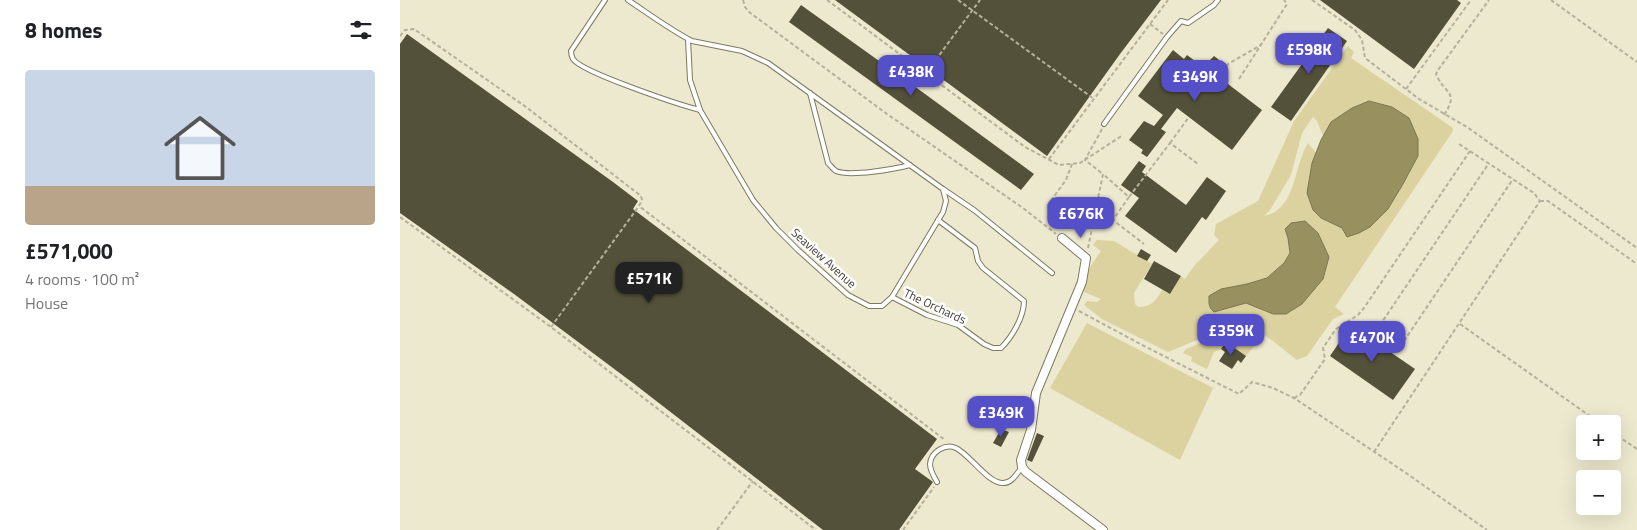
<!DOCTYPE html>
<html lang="en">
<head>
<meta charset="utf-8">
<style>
	:root { --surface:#fff; --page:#f2f2f2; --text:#202124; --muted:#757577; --line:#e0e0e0; --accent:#5650c8 }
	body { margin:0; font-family:"Titillium Web",sans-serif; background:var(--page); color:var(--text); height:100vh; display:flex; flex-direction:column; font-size:19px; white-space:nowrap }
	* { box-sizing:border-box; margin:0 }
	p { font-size:16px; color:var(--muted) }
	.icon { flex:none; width:28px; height:28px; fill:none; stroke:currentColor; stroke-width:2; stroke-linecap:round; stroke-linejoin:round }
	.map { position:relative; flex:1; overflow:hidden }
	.panel { display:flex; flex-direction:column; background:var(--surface); width:400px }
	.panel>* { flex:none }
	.controls { position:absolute; left:1176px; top:415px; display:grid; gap:10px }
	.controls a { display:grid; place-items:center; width:45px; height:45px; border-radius:5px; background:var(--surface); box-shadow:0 5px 20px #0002; font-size:25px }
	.price { position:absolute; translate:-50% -42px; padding:0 11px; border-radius:10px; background:var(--accent); color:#fff; font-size:16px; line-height:32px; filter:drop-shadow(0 1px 2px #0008) }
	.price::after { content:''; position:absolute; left:50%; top:30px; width:15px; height:11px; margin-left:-8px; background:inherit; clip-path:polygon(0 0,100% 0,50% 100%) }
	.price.on { background:#222; color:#fff }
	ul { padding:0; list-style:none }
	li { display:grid; align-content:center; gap:10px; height:265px; padding:0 25px }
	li+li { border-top:1px solid var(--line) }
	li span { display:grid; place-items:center; height:155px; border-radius:5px; color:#555 }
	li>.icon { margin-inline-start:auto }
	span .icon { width:90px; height:90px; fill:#fffc; stroke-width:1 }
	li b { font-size:21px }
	h2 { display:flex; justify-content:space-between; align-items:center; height:60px; padding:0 25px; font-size:21px }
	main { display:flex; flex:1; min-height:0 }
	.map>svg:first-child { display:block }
</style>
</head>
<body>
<main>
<section class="panel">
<h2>8 homes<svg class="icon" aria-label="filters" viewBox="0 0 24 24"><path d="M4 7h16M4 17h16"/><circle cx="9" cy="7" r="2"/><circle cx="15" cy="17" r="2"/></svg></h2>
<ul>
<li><span style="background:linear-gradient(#c9d6e8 75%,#b9a48a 0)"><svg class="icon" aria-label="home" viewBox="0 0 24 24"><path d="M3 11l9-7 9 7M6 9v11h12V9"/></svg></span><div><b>£571,000</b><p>4 rooms · 100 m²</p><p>House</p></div></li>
</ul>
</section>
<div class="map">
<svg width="1237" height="530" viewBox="0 0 1237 530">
	<rect width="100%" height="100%" fill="#ede9cf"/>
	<g fill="#dbd2a0" fill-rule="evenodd">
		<path d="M 948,46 L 954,52 L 951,58 L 1053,128 L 1053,131 L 935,307 L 944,314 L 933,319 L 907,356 L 897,360 C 884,350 860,329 845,325 C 834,323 783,346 768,352 L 702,319 L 684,305 L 687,301 L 697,302 L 701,299 L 684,292 L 686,273 L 701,251 L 693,245 L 697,240 L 714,241 L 752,264 L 734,293 L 735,304 L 738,307 C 751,307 756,301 762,290 L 770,294 L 781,276 L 785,279 L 794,266 L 819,240 L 814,235 L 816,224 L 858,201 L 894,121 ZM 913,117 L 917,121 L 923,136 L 931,122 L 942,228 L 921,218 L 912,163 L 916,153 L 908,143 C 893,167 897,209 864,216 L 870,210 L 891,175 L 902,133 ZM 888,238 L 902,304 L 873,314 L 846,303 L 847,284 L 867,278 L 884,263 L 890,253 Z"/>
		<path d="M 687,323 L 813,388 L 780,460 L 650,388 Z"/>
		<path d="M 838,329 L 848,329 L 860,338 L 846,356 L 826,342 L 821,349 L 814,352 L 807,369 L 791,361 L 792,357 L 783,353 L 786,349 L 830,331 Z"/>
	</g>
	<g fill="#98905f" stroke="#7d7752">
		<path d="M 969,101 L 992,107 L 1009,118 L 1018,139 L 1018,156 L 1003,184 L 988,209 L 970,227 L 959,233 L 947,237 L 942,228 L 921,218 L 913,210 L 907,193 L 912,163 L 921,140 L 931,122 L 952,108 Z"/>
		<path d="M 905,221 L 918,233 L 929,257 L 923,279 L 902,304 L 886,314 L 873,314 L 846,303 L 814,312 C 808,307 809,303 809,296 L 821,289 L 847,284 L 867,278 L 884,263 L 890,253 L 888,238 L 885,229 L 891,223 Z"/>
	</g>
	<g fill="#54513b">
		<path d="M 435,0 L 761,0 L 720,54 L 647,156 Z"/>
		<path d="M 920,0 L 1057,0 L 1061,3 L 1014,69 Z"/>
		<path d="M 401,5 L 521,91 L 634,174 L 621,190 L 389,22 Z"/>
		<path d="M 928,28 L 947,41 L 891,121 L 871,107 Z"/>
		<path d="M 7,34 L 213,182 L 238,201 L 233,209 L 537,439 L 515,469 L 533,482 L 499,530 L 423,530 L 233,383 L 114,294 L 0,213 L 0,44 Z"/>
		<path d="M 773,50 L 784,59 L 787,55 L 803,67 L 814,56 L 823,63 L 815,74 L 862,110 L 832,150 L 777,108 L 761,129 L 766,132 L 747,157 L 741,153 L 743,150 L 729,140 L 744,121 L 754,126 L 763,115 L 738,96 Z"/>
		<path d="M 739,161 L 746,166 L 742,172 L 786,205 L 807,177 L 826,191 L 806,220 L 802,217 L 776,253 L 725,216 L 739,198 L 721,185 Z"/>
		<path d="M 741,249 L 751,255 L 747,261 L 737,256 Z"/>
		<path d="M 754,261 L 781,276 L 770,294 L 744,279 Z"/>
		<path d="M 951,325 L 1015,369 L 993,400 L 930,356 Z"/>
		<path d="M 826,342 L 846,356 L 841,363 L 838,360 L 832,369 L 819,361 L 825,352 L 821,349 Z"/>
		<path d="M 601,429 L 609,432 L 601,447 L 593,443 Z"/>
		<path d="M 637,433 L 644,436 L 632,462 L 627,460 Z"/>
	</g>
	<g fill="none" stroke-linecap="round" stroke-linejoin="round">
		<g stroke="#7d7962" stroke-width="6">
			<g id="service">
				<path d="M 205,0 L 171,51 C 171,54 172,57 173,59 C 181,72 280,105 300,110"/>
				<path d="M 228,0 C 249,14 269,29 292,41 L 342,51 L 368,63 L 543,189 L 546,201 L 543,212 L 492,297 L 482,306 L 469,306 L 448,295 L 398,250 L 376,228 L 353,200 L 300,110 L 290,80 L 288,39"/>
				<path d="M 410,93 L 428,163 C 430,165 433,169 436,171 C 450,177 495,169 510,165"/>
				<path d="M 704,124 L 767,37 L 781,21 L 788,23 L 814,5 L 818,0"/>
				<path d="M 543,189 L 574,210 L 652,273"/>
				<path d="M 492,297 L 527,315 L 558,325 L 584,344 L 593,348 L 601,348 C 612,337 624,317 624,301 L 583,268 L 578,261 L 575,248 L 538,220"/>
				<path d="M 537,482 C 534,477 530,470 530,464 C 531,452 545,443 556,448 C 570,455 587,482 602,483 C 612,484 617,473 622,467"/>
			</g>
		</g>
		<g stroke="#7d7962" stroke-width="10">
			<path id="minor" d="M 662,238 L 686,258 L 682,282 L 636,393 L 631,430 L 621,460 L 622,467 L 626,472 L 703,530"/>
		</g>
		<g stroke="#b4b09c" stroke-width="2" stroke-dasharray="4 2.5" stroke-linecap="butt">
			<path d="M 343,0 L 345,7 L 349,12 L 487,114 L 623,208 L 656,234"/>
			<path d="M 427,0 L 625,147 L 659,165 L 680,163 L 723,135"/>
			<path d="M 558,0 L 694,99"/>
			<path d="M 912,0 L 955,30 L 962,40 L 965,58 L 1019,99 L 1067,127 L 1237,248"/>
			<path d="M 1151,0 L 1237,62"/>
			<path d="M 750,24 L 763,34"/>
			<path d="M 0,36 L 5,30 L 14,29 L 126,107 L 241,196 L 242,200 L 239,206 L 545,440"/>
			<path d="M 839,79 L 887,4 L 884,0"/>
			<path d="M 522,82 L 526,73 L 580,0"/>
			<path d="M 815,82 L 828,64 L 861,45"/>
			<path d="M 1006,89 L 1071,0"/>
			<path d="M 1044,115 C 1060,91 1044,94 1036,74 L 1038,70 L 1089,0"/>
			<path d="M 702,129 L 685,160 L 703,174"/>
			<path d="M 770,143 L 789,117"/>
			<path d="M 649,159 L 768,0"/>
			<path d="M 729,197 L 713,220 L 744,244"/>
			<path d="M 1140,201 L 1148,201 L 1237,264"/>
			<path d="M 647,206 L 666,180 L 672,164"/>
			<path d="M 0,217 L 151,327 L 416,530"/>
			<path d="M 688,248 L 703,174 L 729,197 L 770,143 L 798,164"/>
			<path d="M 679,311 L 744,346 L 839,394 L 852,382 L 873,388 L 894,398 L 1006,473 L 1087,530"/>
			<path d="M 1060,324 L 1201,424"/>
			<path d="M 151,327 L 239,206"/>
			<path d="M 976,331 L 1089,163"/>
			<path d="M 1004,341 L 1113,179"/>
			<path d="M 894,398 L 900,395 L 925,359 L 923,348 L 936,329 L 958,315 L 964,308 L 1070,151"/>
			<path d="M 1212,432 L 1237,449"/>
			<path d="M 974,452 L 1140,201 L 1134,193 L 1059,144"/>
			<path d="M 317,530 L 353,481"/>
			<path d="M 503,530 L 534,487"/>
		</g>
		<use href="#service" stroke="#fff" stroke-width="4"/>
		<use href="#minor" stroke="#fff" stroke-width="8"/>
	</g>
	<g text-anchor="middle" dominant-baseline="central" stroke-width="5" stroke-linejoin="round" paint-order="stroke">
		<g font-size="12" fill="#3f3d33" stroke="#fff">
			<text transform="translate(424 258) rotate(42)">Seaview Avenue</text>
			<text transform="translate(535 306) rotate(25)">The Orchards</text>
		</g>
	</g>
</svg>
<div class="controls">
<a>+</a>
<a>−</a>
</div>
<b class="price" style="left:909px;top:75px">£598K</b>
<b class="price" style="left:511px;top:97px">£438K</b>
<b class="price" style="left:795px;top:102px">£349K</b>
<b class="price" style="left:681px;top:239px">£676K</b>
<b class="price on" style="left:249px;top:304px">£571K</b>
<b class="price" style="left:831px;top:356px">£359K</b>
<b class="price" style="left:972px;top:363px">£470K</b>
<b class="price" style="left:601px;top:438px">£349K</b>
</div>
</main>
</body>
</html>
